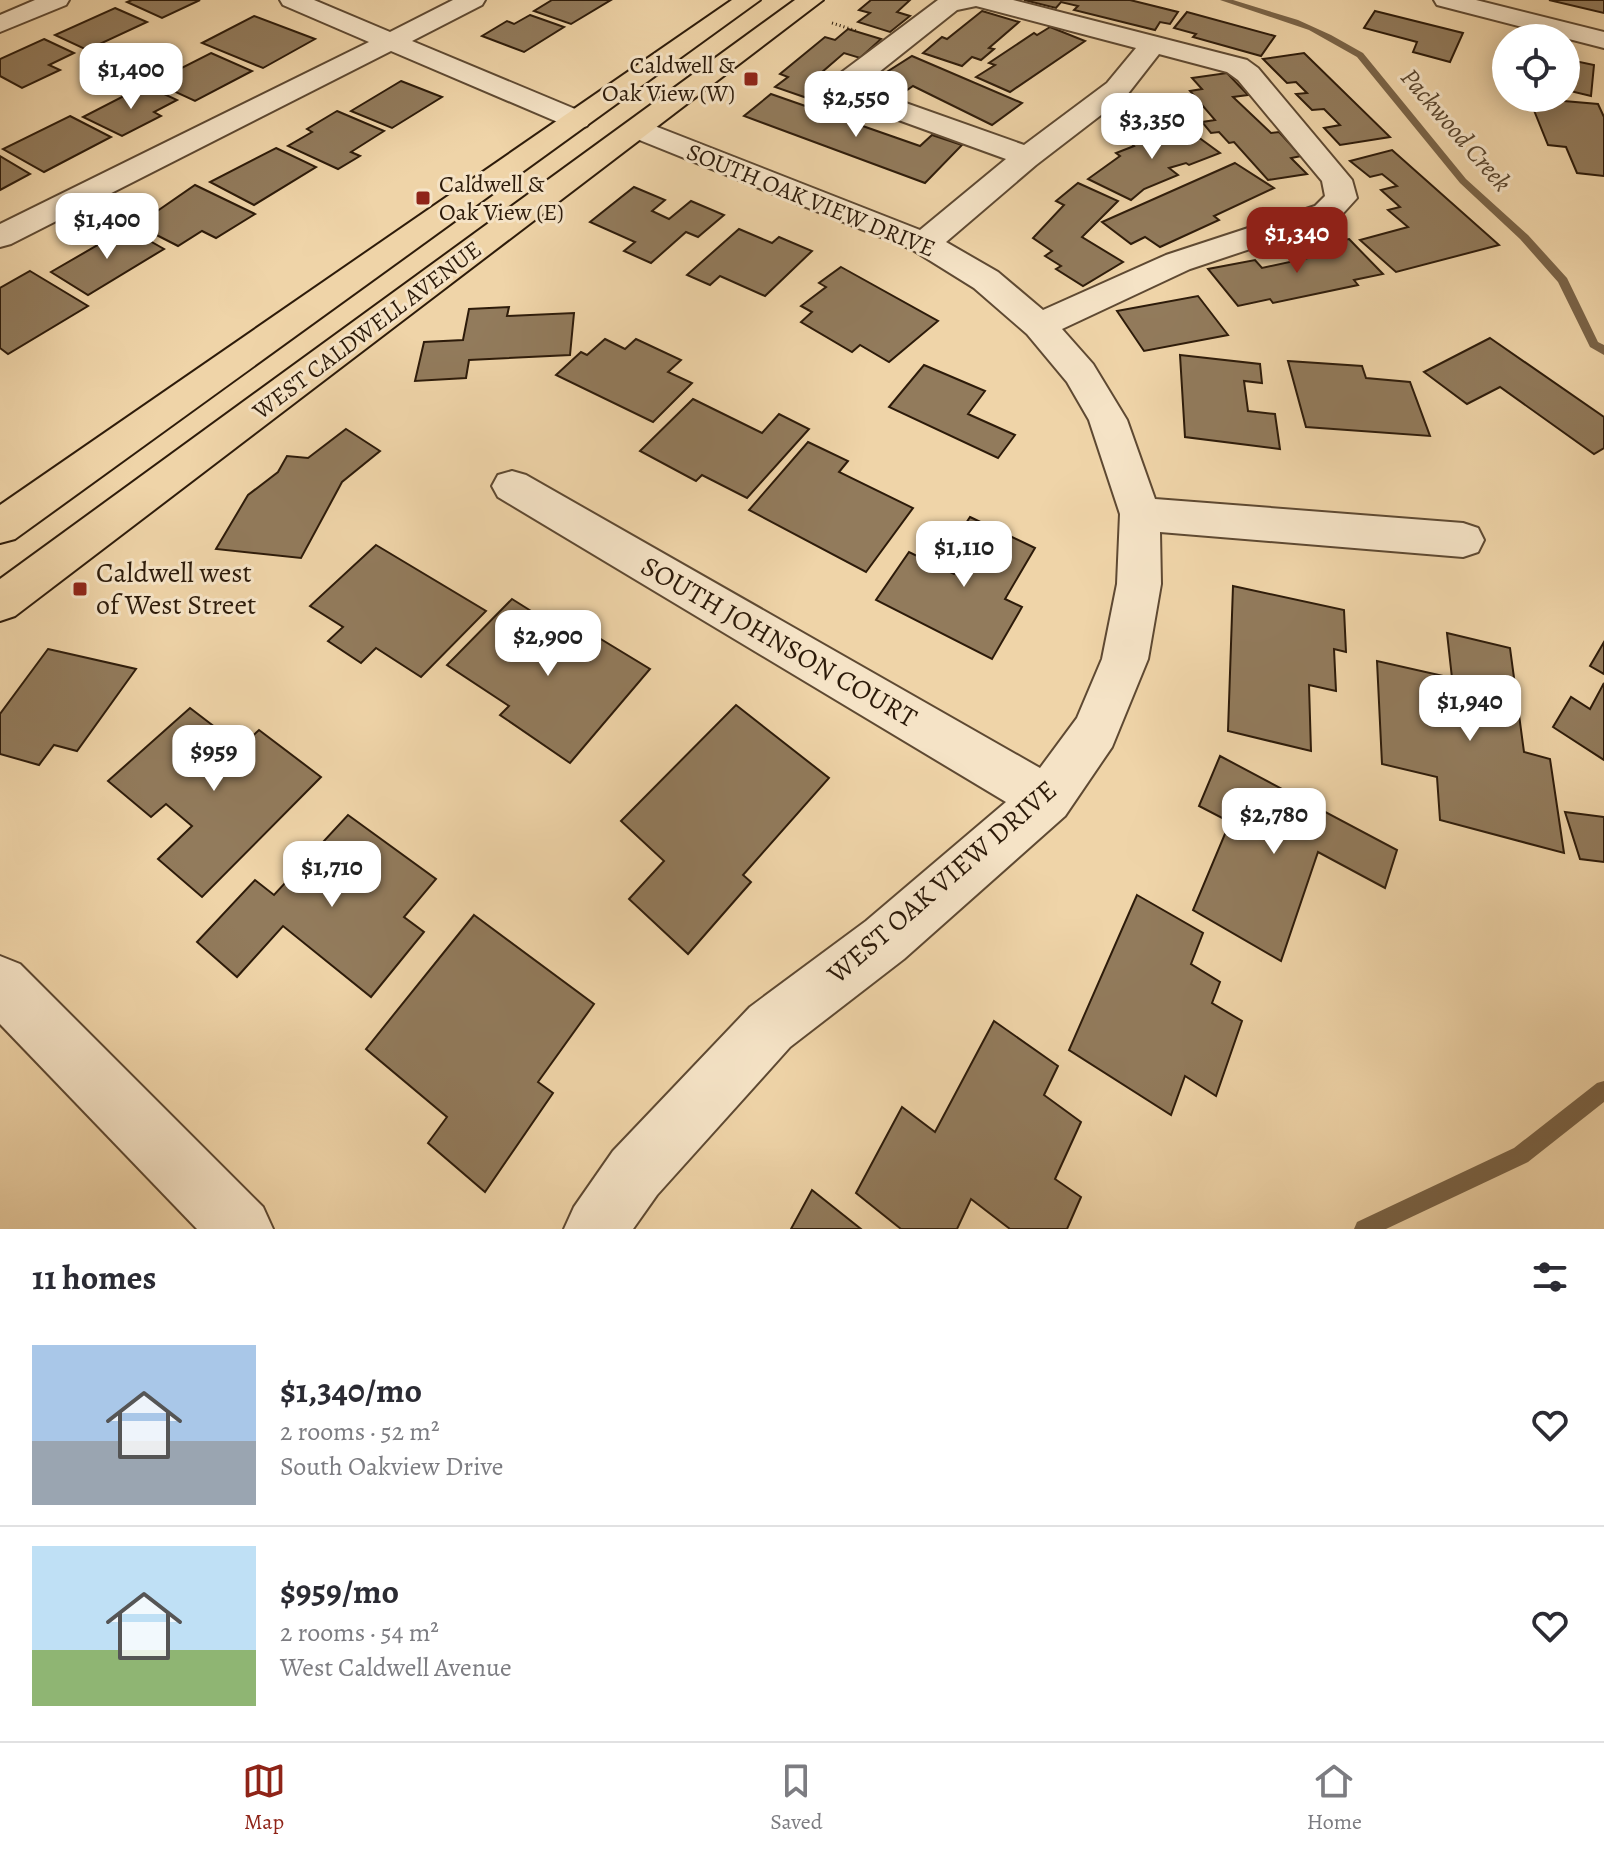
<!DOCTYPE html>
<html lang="en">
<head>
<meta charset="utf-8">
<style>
	:root { --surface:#fff; --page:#f7f7f7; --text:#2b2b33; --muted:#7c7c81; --line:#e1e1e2; --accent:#8f2418 }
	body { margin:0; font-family:Alegreya,serif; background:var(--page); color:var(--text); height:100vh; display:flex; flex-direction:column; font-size:30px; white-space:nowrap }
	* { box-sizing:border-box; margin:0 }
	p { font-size:26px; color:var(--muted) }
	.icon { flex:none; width:44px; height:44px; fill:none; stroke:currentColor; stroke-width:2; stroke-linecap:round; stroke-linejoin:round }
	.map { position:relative; height:1229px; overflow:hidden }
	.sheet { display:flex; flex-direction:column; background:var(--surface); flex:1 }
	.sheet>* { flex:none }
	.fabs { position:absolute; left:1492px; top:24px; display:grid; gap:16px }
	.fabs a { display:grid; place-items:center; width:88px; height:88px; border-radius:50%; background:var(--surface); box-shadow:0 4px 20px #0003; font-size:40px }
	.price { position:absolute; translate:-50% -68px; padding:0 18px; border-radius:16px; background:#fff; color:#222; font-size:26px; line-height:52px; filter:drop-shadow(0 2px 4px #0008) }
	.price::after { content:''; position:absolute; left:50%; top:48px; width:24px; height:18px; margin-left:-12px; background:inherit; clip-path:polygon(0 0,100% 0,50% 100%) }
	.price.on { background:var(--accent); color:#fff }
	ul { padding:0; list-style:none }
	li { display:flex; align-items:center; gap:24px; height:200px; padding:0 32px }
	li+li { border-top:2px solid var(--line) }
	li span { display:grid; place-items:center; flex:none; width:224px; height:160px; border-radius:0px; color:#555 }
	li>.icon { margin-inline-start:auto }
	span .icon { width:96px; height:96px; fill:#fffc; stroke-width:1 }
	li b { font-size:34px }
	h2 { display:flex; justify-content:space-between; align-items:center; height:96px; padding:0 32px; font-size:34px }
	.tabs { display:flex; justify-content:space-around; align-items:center; height:112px; border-top:2px solid var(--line); background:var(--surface); font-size:22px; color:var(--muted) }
	.tabs a { display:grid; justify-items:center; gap:4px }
	.tabs .on { color:var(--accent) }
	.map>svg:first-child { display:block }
</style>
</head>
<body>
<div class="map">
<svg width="1604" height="1229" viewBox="0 0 1604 1229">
	<rect width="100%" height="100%" fill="#efd4a8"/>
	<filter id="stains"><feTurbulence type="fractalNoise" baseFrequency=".0025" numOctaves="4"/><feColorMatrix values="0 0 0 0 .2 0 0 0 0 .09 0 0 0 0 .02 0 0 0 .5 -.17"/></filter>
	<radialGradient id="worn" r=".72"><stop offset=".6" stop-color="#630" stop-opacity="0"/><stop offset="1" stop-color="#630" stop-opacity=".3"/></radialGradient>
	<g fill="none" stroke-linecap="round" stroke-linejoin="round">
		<g fill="#7a6448" fill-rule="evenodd">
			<path d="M 1220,0 L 1233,0 L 1298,20 L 1331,35 L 1363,53 L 1466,179 L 1528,235 L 1567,278 L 1598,342 L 1604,345 L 1604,355 L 1590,347 L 1558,282 L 1520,239 L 1460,183 L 1357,57 L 1309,30 Z"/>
			<path d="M 1604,1081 L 1604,1102 L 1528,1162 L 1386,1229 L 1354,1229 L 1357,1222 L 1514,1148 L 1597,1083 Z"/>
		</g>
	</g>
	<g fill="#927b5c" stroke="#2d1b0a" stroke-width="2">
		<path d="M 132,0 L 200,0 L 162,18 L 127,2 Z"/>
		<path d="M 552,0 L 611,0 L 571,24 L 534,11 Z"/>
		<path d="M 871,0 L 910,0 L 897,12 L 910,16 L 890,32 L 858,22 L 870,13 L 859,10 Z"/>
		<path d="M 1024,0 L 1130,0 L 1178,12 L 1170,24 L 1160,22 L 1155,30 L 1074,10 L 1078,6 L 1061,2 L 1056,8 Z"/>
		<path d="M 1549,0 L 1604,0 L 1604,13 Z"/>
		<path d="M 115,8 L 147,22 L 87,50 L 55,35 Z"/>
		<path d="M 982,11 L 1019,22 L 989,48 L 994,49 L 981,60 L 972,57 L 962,66 L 923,53 L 942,37 L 947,39 Z"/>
		<path d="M 1375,11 L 1463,33 L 1450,62 L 1413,52 L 1417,42 L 1364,28 Z"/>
		<path d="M 1187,12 L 1275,36 L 1261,56 L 1193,37 L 1196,34 L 1174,28 Z"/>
		<path d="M 530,15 L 564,27 L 524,52 L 482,36 L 507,21 L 514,24 Z"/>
		<path d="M 254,16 L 315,39 L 263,68 L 202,43 Z"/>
		<path d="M 1050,27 L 1085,41 L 1010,92 L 976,77 L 995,65 L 989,63 L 1034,33 L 1037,35 Z"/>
		<path d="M 848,29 L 881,39 L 860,58 L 844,53 L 821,73 L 835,78 L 810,99 L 775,87 L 788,77 L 780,74 L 825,37 L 835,40 Z"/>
		<path d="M 44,39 L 74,53 L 49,65 L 60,70 L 22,88 L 0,76 L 0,59 Z"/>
		<path d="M 211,53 L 252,71 L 195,101 L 154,82 Z"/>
		<path d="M 1304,53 L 1390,137 L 1340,145 L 1324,128 L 1340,125 L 1324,109 L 1312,110 L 1296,94 L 1307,93 L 1296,82 L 1287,83 L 1263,59 Z"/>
		<path d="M 1566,53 L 1571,54 L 1570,60 L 1594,65 L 1591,96 L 1566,90 Z"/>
		<path d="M 912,56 L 1022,103 L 992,125 L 913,86 L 900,95 L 871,82 Z"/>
		<path d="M 1227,73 L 1248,95 L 1233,97 L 1271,133 L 1279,132 L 1301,156 L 1291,158 L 1307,174 L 1268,180 L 1234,142 L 1229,143 L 1219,132 L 1211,133 L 1202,122 L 1215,120 L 1190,91 L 1202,89 L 1192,78 Z"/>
		<path d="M 401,81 L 442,97 L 392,128 L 351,111 Z"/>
		<path d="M 145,85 L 177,100 L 154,112 L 161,116 L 122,136 L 83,117 Z"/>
		<path d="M 771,94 L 920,146 L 932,135 L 962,145 L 925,183 L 744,116 Z"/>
		<path d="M 1529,98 L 1598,104 L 1604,117 L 1604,176 L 1577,173 L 1566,147 L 1548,145 Z"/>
		<path d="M 337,111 L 384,131 L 351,152 L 360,156 L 338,169 L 288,146 L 312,132 L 307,129 Z"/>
		<path d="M 70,116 L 111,137 L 44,172 L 3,149 Z"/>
		<path d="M 1183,126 L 1220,153 L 1189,165 L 1186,163 L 1169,168 L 1178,175 L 1144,189 L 1131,200 L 1088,179 L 1120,156 L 1116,153 L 1134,146 L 1130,142 Z"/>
		<path d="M 276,148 L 316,167 L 254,205 L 210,182 Z"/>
		<path d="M 1392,150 L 1499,245 L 1396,272 L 1360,240 L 1408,227 L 1388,210 L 1400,207 L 1381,190 L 1397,186 L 1382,174 L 1370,177 L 1350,161 Z"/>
		<path d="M 0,156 L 30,174 L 0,190 Z"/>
		<path d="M 1235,163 L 1274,188 L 1214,216 L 1219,220 L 1160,247 L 1145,237 L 1131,244 L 1102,222 Z"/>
		<path d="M 1078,183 L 1118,201 L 1082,237 L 1123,262 L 1083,286 L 1056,269 L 1061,266 L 1045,256 L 1052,251 L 1033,238 L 1064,205 L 1056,201 Z"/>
		<path d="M 195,185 L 255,214 L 216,238 L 202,231 L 178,246 L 137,225 Z"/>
		<path d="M 634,187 L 665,200 L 652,211 L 669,219 L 691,201 L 724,215 L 698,237 L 686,232 L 651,263 L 624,251 L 635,242 L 590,222 Z"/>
		<path d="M 127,228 L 164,249 L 88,295 L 51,272 Z"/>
		<path d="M 739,229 L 772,243 L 779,237 L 812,251 L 765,296 L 720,276 L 710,285 L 687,275 Z"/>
		<path d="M 1349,239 L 1383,274 L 1354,280 L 1358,285 L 1273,303 L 1270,299 L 1238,306 L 1208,269 L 1255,260 L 1262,268 L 1313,257 L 1304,248 Z"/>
		<path d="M 841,267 L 938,321 L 889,362 L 860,345 L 852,352 L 801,322 L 812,312 L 801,306 L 826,287 L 819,283 Z"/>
		<path d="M 30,271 L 88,306 L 8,354 L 0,348 L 0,288 Z"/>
		<path d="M 1198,296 L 1228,335 L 1144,351 L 1117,311 Z"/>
		<path d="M 509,307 L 507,316 L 574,313 L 570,355 L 469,360 L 466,378 L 415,381 L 424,342 L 463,340 L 469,309 Z"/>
		<path d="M 1490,338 L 1604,417 L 1604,448 L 1594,454 L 1500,387 L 1467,404 L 1424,372 Z"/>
		<path d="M 605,339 L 625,349 L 636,339 L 681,360 L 668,372 L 692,383 L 653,422 L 556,375 L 581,352 L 587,355 Z"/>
		<path d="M 1180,355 L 1260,364 L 1262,383 L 1244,381 L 1248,411 L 1275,414 L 1280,449 L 1185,437 Z"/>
		<path d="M 1288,361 L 1362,366 L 1366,378 L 1410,382 L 1430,436 L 1306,427 Z"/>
		<path d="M 924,365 L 985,391 L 968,414 L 1015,435 L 998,458 L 889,407 Z"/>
		<path d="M 693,399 L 762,433 L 779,414 L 809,429 L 747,498 L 702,475 L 696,481 L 640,451 Z"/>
		<path d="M 346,429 L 380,451 L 342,482 L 301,558 L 216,549 L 248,495 L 278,472 L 287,456 L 308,458 Z"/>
		<path d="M 808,442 L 848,461 L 839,472 L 913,508 L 866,572 L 749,510 Z"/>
		<path d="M 970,517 L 1035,548 L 1005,599 L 1022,607 L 992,659 L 876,600 L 909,552 L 954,574 L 967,553 L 951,546 Z"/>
		<path d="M 376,545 L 486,611 L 421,677 L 376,648 L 361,663 L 328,641 L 343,627 L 310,606 Z"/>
		<path d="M 1233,586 L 1344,610 L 1346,652 L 1334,649 L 1336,691 L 1309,685 L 1311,751 L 1228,731 Z"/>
		<path d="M 512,599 L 590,648 L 599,638 L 650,669 L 570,763 L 500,715 L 509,706 L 447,665 Z"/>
		<path d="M 1447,633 L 1510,648 L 1524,752 L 1550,759 L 1564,853 L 1440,820 L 1437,777 L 1382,764 L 1377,661 L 1452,678 Z"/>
		<path d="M 1604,642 L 1604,674 L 1590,666 Z"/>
		<path d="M 48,649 L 136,669 L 77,751 L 54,745 L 39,765 L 0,754 L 0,714 Z"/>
		<path d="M 1604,683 L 1604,760 L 1553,727 L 1571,697 L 1590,709 Z"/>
		<path d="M 736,705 L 829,778 L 743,875 L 751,882 L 688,954 L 629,899 L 664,861 L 621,821 Z"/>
		<path d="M 190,708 L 241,747 L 259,730 L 321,777 L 202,897 L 158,859 L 192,826 L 166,804 L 151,817 L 108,781 Z"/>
		<path d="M 1220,756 L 1397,850 L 1385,888 L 1318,852 L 1281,961 L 1193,910 L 1230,822 L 1199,806 Z"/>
		<path d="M 1565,812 L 1604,817 L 1604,862 L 1580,859 Z"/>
		<path d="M 348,815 L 436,879 L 404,917 L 424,932 L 371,997 L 283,926 L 237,977 L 197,942 L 255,880 L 274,895 Z"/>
		<path d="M 1137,895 L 1203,933 L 1191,964 L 1220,982 L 1212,1003 L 1242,1021 L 1216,1096 L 1185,1076 L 1171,1115 L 1069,1050 Z"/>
		<path d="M 474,915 L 594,1004 L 538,1082 L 553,1093 L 485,1192 L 428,1143 L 447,1117 L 366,1049 Z"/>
		<path d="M 994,1021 L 1058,1066 L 1044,1095 L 1081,1122 L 1055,1179 L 1081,1197 L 1067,1229 L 1010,1229 L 971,1199 L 957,1229 L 901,1229 L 856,1193 L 902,1107 L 935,1132 Z"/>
		<path d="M 812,1190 L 861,1229 L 791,1229 Z"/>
	</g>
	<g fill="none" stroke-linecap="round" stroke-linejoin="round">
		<g stroke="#5e4932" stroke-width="4">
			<g id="minor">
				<path d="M 35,0 L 69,0 L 66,5 L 0,32 L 0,15 Z"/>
				<path d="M 280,0 L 314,0 L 390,32 L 453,0 L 485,0 L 482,5 L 412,41 L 587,114 L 591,120 L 587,126 L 577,129 L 567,126 L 391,51 L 11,244 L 0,247 L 0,224 L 369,42 L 283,5 Z"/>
				<path d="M 938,0 L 1013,0 L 1247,60 L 1258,68 L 1352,180 L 1357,198 L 1337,220 L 1190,269 L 1062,329 L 1093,364 L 1127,420 L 1155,499 L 1463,523 L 1478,528 L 1484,540 L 1478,552 L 1463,557 L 1160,532 L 1161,584 L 1148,659 L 1112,747 L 1065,816 L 904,959 L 790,1047 L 657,1195 L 633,1229 L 564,1229 L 574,1207 L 613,1151 L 750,1007 L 866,921 L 1006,802 L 498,497 L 492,486 L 498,475 L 512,471 L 526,475 L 1040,768 L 1077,718 L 1102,659 L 1117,584 L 1120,514 L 1089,420 L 1067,382 L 1027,334 L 974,288 L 913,250 L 627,135 L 623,129 L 627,123 L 637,120 L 647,123 L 920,230 L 1006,159 L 849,102 L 836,85 L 842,72 ZM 976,6 L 1136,48 L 1107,83 L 1024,145 L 869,90 L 864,84 L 957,10 ZM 1159,54 L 1227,72 L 1238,80 L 1322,181 L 1325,196 L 1315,206 L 1166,255 L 1043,310 L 998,272 L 946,242 L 1036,165 L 1127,95 Z"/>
				<path d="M 1434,0 L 1476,0 L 1604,32 L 1604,48 L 1437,5 Z"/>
				<path d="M 0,956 L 20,964 L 263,1207 L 273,1229 L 197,1229 L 0,1024 Z"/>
			</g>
		</g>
		<g stroke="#2d1b0a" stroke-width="4">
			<g id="major">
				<path d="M 732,0 L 760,0 L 15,539 L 0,543 L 0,505 Z"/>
				<path d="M 795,0 L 823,0 L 15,616 L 0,621 L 0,579 Z"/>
			</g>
		</g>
		<path stroke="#2d1b0a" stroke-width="3" stroke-dasharray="1 3" stroke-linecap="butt" d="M 832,23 L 857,31"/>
		<use href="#minor" fill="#f5e3c6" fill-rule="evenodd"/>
		<use href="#major" fill="#efd4a8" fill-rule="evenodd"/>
	</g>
	<g fill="#8f2418" stroke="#f5e3c6" stroke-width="3">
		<rect x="743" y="71" width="16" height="16" rx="4"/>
		<rect x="415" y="190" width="16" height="16" rx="4"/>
		<rect x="72" y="581" width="16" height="16" rx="4"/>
	</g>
	<g text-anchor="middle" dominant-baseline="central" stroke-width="6" stroke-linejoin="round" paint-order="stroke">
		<g font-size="24" fill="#2d1b0a" stroke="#f5e3c6" text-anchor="end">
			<text x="735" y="65">Caldwell &amp;<tspan x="735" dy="28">Oak View (W)</tspan></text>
			<text x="439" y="184" text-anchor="start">Caldwell &amp;<tspan x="439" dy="28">Oak View (E)</tspan></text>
		</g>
		<g font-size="24" fill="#2d1b0a" stroke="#f5e3c6">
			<text transform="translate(811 200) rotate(22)">SOUTH OAK VIEW DRIVE</text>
			<text transform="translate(367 330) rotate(-37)">WEST CALDWELL AVENUE</text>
		</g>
		<g font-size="26" font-style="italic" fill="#5a462e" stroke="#f5e3c6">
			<text transform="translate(1456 130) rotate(49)">Packwood Creek</text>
		</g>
		<g font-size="28" fill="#2d1b0a" stroke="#f5e3c6" text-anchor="start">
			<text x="96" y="573">Caldwell west<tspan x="96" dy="32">of West Street</tspan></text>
		</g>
		<g font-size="28" fill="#2d1b0a" stroke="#f5e3c6">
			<text transform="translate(779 642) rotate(30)">SOUTH JOHNSON COURT</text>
			<text transform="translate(942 882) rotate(-41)">WEST OAK VIEW DRIVE</text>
		</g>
	</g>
	<rect width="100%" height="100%" filter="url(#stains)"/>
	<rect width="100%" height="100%" fill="url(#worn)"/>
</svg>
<div class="fabs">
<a><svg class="icon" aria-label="locate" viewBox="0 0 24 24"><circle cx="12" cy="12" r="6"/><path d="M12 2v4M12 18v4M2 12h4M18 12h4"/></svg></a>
</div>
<b class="price" style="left:131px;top:111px">$1,400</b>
<b class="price" style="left:856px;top:139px">$2,550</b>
<b class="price" style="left:1152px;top:161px">$3,350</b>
<b class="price" style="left:107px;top:261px">$1,400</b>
<b class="price on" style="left:1297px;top:275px">$1,340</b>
<b class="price" style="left:964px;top:589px">$1,110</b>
<b class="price" style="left:548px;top:678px">$2,900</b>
<b class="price" style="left:1470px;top:743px">$1,940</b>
<b class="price" style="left:214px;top:793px">$959</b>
<b class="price" style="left:1274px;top:856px">$2,780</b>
<b class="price" style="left:332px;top:909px">$1,710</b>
</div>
<section class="sheet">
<h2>11 homes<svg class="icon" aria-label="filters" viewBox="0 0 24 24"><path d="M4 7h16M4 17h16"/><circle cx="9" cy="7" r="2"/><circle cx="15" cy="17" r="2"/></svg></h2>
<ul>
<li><span style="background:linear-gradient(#a9c7e8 60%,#9aa5b1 0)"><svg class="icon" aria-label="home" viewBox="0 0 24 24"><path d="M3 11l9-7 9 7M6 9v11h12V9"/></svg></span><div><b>$1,340/mo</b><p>2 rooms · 52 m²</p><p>South Oakview Drive</p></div><svg class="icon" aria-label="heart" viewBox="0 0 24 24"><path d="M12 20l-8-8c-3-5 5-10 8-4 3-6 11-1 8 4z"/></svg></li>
<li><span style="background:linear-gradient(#bfe0f5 65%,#8fb573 0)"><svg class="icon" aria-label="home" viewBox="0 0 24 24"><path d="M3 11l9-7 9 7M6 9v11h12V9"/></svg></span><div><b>$959/mo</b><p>2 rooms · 54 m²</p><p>West Caldwell Avenue</p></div><svg class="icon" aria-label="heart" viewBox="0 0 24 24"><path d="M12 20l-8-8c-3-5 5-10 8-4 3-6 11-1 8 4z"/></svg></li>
</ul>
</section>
<nav class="tabs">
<a class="on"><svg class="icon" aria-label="map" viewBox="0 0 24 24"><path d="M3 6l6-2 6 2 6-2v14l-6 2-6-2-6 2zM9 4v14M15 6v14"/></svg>Map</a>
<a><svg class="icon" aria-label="saved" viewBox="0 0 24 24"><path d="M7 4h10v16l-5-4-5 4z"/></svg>Saved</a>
<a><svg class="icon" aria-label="home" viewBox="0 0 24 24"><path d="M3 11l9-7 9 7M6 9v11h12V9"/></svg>Home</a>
</nav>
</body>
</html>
